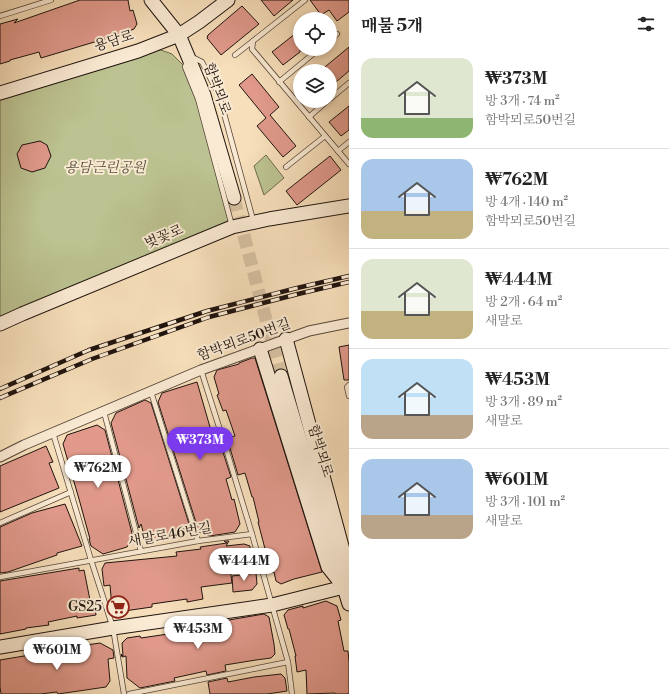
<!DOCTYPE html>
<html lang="ko">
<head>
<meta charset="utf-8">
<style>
	:root { --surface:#fff; --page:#f2f2f2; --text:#222; --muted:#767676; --line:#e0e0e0; --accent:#7c3aed }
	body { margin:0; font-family:"Libre Bodoni","Noto Serif KR",serif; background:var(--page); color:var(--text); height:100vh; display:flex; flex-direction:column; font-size:15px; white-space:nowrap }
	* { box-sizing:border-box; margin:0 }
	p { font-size:13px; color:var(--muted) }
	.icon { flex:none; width:22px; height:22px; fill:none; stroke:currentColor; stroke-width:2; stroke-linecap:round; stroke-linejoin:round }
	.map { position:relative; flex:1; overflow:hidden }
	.drawer { display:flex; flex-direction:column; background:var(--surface); width:320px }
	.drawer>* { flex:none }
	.fabs { position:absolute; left:293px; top:12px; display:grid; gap:8px }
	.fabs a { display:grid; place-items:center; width:44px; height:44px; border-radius:50%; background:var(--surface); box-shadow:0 2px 6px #0003; font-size:20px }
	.price { position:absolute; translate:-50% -34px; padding:0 9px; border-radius:14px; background:#fff; color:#222; font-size:13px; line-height:26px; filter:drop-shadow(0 1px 2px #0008) }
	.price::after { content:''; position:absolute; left:50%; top:24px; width:12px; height:9px; margin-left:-6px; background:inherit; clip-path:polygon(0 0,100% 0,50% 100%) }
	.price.on { background:var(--accent); color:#fff }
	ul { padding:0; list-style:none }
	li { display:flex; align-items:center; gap:12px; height:100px; padding:0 12px }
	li+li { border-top:1px solid var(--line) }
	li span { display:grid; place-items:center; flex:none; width:112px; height:80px; border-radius:12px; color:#555 }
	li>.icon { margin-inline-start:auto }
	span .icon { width:48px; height:48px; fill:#fffc; stroke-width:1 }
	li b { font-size:17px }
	h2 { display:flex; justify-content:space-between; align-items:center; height:48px; padding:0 12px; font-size:17px }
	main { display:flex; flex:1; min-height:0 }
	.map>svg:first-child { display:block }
</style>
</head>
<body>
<main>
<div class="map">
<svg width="349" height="694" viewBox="0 0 349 694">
	<rect width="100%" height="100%" fill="#f7dfbb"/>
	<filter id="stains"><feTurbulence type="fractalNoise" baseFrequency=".005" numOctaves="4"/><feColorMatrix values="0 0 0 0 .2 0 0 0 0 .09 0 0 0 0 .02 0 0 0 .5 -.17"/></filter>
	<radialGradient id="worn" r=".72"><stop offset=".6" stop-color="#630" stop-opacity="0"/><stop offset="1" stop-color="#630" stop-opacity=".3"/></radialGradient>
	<g fill="#bcc291" stroke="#6e6a50">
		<path d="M 161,50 L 172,54 L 185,67 L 198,99 L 232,227 L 0,324 L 0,93 L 138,51 Z"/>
		<path d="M 266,155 L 284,178 L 264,195 L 254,166 Z"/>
	</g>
	<g fill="#e0998b" stroke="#1f130e">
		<path d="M 80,0 L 128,0 L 130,11 L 133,10 L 137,24 L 134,29 L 121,34 L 41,58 L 39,52 L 10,60 L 10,61 L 0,64 L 0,24 L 18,19 L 14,23 Z"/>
		<path d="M 261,0 L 293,0 L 274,16 Z"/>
		<path d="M 310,0 L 349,0 L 349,12 L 337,21 L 329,10 L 321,15 Z"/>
		<path d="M 242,6 L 259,24 L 221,55 L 207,38 L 208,35 Z"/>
		<path d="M 300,30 L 300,52 L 283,65 L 272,52 Z"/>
		<path d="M 349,47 L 349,71 L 330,87 L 330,71 L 320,71 Z"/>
		<path d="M 252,74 L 279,107 L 270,115 L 296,146 L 283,157 L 257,126 L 266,118 L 239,85 Z"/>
		<path d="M 349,106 L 349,130 L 341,136 L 329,122 Z"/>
		<path d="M 40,141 L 47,145 L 51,156 L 45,168 L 32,172 L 21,168 L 17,154 L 22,145 Z"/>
		<path d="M 330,156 L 341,170 L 297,205 L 286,191 Z"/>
		<path d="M 349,345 L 349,380 L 344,380 L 339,347 Z"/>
		<path d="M 252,358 L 255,358 L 322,572 L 294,579 L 281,584 L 276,581 L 274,572 L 271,572 L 258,522 L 259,522 L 253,497 L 252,497 L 245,473 L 238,475 L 227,438 L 235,436 L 226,410 L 223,411 L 217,395 L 219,394 L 214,377 L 217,370 L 239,364 L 239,363 Z"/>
		<path d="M 197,382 L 214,441 L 219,440 L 231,477 L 226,479 L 232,500 L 234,499 L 240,524 L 235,532 L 210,536 L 199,532 L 158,402 L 162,393 Z"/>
		<path d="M 145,400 L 151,403 L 190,527 L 180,529 L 182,535 L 167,538 L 167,536 L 146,542 L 141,524 L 139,528 L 111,423 L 116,413 Z"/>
		<path d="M 97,425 L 105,430 L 133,537 L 127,547 L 103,554 L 91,546 L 89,539 L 90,539 L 79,499 L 63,444 L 67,435 Z"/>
		<path d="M 46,446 L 53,462 L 49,463 L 59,488 L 0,512 L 0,466 Z"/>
		<path d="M 65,504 L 82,546 L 57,553 L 57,555 L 8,572 L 0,573 L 0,527 L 32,513 Z"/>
		<path d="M 224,541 L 229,541 L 226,546 L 244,544 L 250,546 L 250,554 L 229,560 L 232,583 L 201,587 L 203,599 L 187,602 L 187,599 L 152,604 L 152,607 L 131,610 L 118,613 L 112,609 L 110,585 L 104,586 L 102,569 L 105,563 L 177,556 L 176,552 L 201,549 L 200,547 L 227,543 Z"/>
		<path d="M 79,568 L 79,571 L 84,570 L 90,600 L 94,600 L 96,615 L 77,618 L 77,616 L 48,622 L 49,625 L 26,628 L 26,629 L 0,634 L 0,581 Z"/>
		<path d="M 256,573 L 257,584 L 252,590 L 233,592 L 232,576 Z"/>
		<path d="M 326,601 L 337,606 L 341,620 L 338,621 L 344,651 L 348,651 L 349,662 L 349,694 L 335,694 L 335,693 L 307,694 L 306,670 L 297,672 L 295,656 L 296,656 L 289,629 L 288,629 L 284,615 L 288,610 L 303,606 L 303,608 Z"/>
		<path d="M 264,614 L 269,617 L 274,644 L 275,654 L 271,658 L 256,660 L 225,665 L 226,671 L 207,675 L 206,671 L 174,678 L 175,681 L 140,688 L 127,678 L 126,656 L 122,657 L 121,654 L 123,656 L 122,643 L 127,638 L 140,636 L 141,638 L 168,634 L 223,623 L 223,621 Z"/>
		<path d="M 100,643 L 113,650 L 114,658 L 108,659 L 110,681 L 106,687 L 58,694 L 57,692 L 40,694 L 1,694 L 0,687 L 0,660 L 24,656 L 52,650 Z"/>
		<path d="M 281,674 L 285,678 L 287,691 L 267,694 L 210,694 L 208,682 L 227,678 L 228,682 L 254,677 Z"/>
	</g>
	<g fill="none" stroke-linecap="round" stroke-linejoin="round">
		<path stroke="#d7c0a1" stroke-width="13" stroke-dasharray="13 6" stroke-linecap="butt" d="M 234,198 L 281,376"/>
		<g stroke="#554639" stroke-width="6">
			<g id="lane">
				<path d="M 305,0 L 253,41 L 252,49 L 349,164"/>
				<path d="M 0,16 L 51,0"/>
				<path d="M 330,40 L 337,34"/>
				<path d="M 235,55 L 253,41"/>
				<path d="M 190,56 L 202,62 L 219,95 L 253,220"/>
				<path d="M 186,64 L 185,67 L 198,99 L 232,226"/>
				<path d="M 279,82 L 319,49"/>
				<path d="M 330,99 L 349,83"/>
				<path d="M 309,117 L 327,101"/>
				<path d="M 338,151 L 349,142"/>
				<path d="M 286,167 L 325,136"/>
				<path d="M 201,370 L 227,452 L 252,534 L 288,662 L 292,694"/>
				<path d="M 151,392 L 198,541"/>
				<path d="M 349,396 L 347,387 L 349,385"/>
				<path d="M 104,412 L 141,551"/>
				<path d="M 53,433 L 91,560 L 113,628 L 124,694"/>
				<path d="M 0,523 L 71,492"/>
				<path d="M 0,577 L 198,541 L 252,534"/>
				<path d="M 129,694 L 288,662"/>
			</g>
		</g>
		<g stroke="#554639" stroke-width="11">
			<path id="street" d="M 0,457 L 24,445 L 201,370 L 309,331 L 349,323"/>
		</g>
		<g stroke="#1f130e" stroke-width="15">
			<g id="secondary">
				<path d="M 151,0 L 179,35 L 187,54 L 204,95 L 234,198"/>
				<path d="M 0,93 L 138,51 L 179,35 L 199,22 L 228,0"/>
				<path d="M 0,324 L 22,314 L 232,227 L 269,219 L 349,206"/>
				<path d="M 260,349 L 328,567 L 344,587 L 346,561 L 286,339"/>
				<path d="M 281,376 L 349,604"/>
				<path d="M 0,647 L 113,628 L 272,605 L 344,587 L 349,588"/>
			</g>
		</g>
		<use href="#lane" stroke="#faead3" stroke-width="4.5"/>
		<use href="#street" stroke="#faead3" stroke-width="9"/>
		<use href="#secondary" stroke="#faead3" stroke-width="13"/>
		<g stroke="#1f130e" stroke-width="4.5">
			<g id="rail">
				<path d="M 0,389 L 89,350 L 207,311 L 297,288 L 349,276"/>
				<path d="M 0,398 L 92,359 L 209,317 L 298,294 L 349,282"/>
			</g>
		</g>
		<use href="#rail" stroke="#faead3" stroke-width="3" stroke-dasharray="9" stroke-linecap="butt"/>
	</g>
	<defs>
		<g id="supermarket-ring" transform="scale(1.15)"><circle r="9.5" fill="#faead3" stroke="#8f2418" stroke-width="1.5"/><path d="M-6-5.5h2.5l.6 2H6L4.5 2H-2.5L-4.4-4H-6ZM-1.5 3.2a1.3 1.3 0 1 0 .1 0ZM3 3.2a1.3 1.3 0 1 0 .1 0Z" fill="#8f2418"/></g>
	</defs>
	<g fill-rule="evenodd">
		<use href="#supermarket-ring" x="118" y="607"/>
	</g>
	<g text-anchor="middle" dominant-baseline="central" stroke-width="4" stroke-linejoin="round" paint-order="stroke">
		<g font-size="14" fill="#1f130e" stroke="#faead3">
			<text transform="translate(114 41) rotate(-17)">용담로</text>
			<text transform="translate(217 89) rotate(70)">함박뫼로</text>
			<text transform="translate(164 237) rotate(-23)">벚꽃로</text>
			<text transform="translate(244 340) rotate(-20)">함박뫼로50번길</text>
			<text transform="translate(320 451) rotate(73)">함박뫼로</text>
			<text transform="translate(170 535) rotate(-10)">새말로46번길</text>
		</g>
		<g font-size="14" font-style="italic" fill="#56503c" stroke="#faead3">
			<text x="105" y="168">용담근린공원</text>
		</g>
		<g font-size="14" fill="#1f130e" stroke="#faead3" text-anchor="end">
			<text x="102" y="607">GS25</text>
		</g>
	</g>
	<rect width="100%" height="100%" filter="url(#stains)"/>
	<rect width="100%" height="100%" fill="url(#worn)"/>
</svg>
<div class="fabs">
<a><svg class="icon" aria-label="locate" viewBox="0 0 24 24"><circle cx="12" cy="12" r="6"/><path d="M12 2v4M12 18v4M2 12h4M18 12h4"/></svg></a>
<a><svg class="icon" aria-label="layers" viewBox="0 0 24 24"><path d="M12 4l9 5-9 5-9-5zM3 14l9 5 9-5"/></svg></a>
</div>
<b class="price on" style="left:200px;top:461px">₩373M</b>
<b class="price" style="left:98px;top:489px">₩762M</b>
<b class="price" style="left:244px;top:582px">₩444M</b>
<b class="price" style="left:198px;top:650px">₩453M</b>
<b class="price" style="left:57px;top:671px">₩601M</b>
</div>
<section class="drawer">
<h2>매물 5개<svg class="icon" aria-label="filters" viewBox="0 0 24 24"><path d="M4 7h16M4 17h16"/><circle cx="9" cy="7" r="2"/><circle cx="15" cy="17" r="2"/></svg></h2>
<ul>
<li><span style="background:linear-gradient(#dfe7d0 75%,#8fb573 0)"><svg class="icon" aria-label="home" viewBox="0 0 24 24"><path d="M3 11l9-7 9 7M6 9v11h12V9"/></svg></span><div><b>₩373M</b><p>방 3개 · 74 m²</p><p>함박뫼로50번길</p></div></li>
<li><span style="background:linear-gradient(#a9c7e8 65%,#c2b280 0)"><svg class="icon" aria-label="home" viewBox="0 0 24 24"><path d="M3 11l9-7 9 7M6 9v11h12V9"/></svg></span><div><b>₩762M</b><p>방 4개 · 140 m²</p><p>함박뫼로50번길</p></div></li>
<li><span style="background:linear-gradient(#dfe7d0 65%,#c2b280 0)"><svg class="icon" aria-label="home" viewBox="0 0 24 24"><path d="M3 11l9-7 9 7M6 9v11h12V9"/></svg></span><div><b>₩444M</b><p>방 2개 · 64 m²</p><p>새말로</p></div></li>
<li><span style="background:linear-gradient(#bfe0f5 70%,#b9a48a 0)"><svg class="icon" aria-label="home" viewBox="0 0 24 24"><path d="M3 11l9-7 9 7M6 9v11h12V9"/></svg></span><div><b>₩453M</b><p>방 3개 · 89 m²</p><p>새말로</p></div></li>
<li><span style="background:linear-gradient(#a9c7e8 70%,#b9a48a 0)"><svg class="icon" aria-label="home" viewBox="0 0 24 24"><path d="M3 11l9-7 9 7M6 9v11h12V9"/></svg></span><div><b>₩601M</b><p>방 3개 · 101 m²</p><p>새말로</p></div></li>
</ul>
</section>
</main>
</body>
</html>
